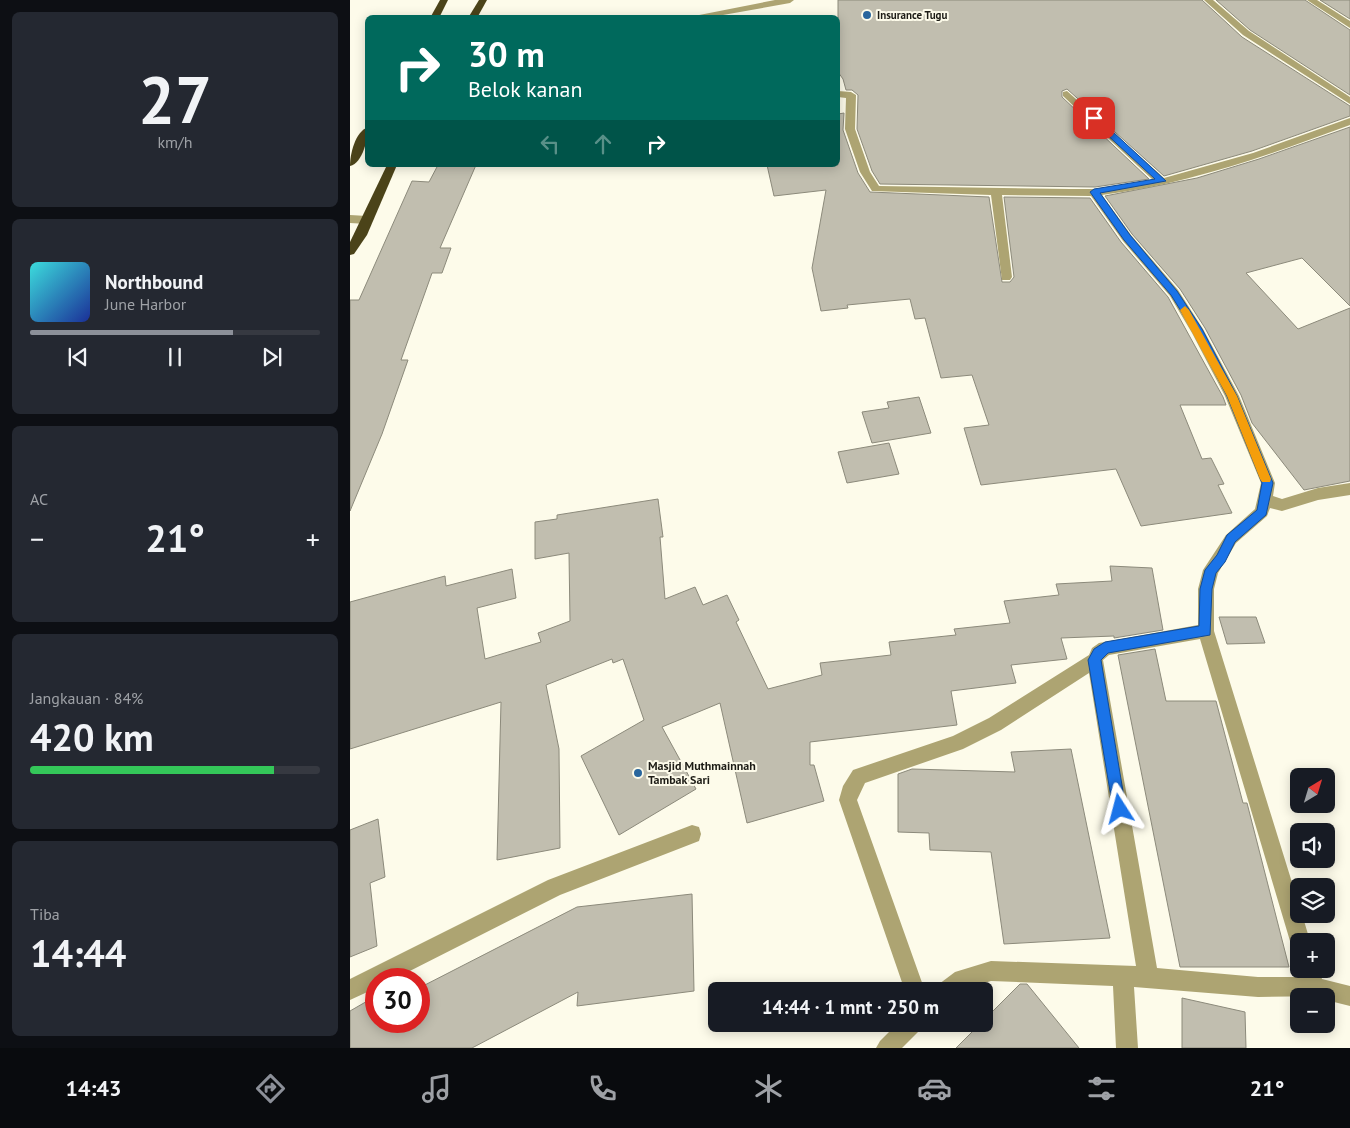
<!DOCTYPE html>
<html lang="id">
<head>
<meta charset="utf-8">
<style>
	:root { --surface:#171b24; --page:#242831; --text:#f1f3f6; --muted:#9ea1a6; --line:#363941; --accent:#8c9099 }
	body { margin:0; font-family:"PT Sans",sans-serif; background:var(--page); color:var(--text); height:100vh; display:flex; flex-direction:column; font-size:19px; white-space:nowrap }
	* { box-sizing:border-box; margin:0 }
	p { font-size:16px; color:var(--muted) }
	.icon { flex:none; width:28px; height:28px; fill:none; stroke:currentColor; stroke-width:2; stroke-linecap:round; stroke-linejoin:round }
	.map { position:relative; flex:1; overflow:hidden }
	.details { display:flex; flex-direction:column; gap:12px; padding:12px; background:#0d0f14; width:350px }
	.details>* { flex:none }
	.banner { position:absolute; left:15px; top:15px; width:475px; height:152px; border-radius:8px; box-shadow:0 2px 12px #0003; background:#00695c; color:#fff; overflow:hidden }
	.needle { width:32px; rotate:38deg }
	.tools { position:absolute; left:940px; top:768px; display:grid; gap:10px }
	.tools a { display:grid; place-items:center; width:45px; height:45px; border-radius:8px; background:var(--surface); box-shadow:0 2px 12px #0003; font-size:25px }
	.speed { position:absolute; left:15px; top:968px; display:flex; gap:10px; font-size:25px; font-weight:700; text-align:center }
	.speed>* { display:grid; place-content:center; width:65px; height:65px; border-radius:50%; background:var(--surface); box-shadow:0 2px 12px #0003; line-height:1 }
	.speed .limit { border:8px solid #d22; background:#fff; color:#111 }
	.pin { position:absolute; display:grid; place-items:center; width:42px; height:42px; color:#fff; margin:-21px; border-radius:10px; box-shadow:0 2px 8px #0006 }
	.me { position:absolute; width:55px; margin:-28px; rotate:351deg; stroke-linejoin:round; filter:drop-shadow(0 0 4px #0008) }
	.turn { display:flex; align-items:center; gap:18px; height:105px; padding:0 20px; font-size:22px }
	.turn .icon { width:65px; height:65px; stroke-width:2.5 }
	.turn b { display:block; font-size:35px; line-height:42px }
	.lanes { display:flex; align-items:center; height:48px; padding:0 20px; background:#0003; justify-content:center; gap:25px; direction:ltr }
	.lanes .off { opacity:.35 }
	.big { font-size:38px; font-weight:800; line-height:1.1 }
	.details .card { flex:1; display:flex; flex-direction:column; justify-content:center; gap:8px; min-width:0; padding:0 18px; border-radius:8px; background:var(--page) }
	.details .dial { align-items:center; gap:0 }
	.dial b { font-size:65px; line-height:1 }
	.song { display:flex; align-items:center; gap:15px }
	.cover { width:60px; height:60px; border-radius:8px; background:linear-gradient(135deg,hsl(180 70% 55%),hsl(230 70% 35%)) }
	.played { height:5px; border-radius:2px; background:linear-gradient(90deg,var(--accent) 70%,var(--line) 70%) }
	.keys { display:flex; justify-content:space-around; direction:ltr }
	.heat { display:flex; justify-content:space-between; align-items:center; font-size:28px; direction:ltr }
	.charge { height:8px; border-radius:4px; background:linear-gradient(90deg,#34c759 84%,var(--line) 0) }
	.trip { position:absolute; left:358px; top:982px; width:285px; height:50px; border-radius:8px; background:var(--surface); box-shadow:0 2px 12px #0003; font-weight:800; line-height:50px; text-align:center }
	.dock { display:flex; height:80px; justify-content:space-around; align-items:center; background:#090b0e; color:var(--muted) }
	.dock .icon { width:35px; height:35px }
	.dock .active { color:var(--accent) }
	.dock b { font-size:22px; color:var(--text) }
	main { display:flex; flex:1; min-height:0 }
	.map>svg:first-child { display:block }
	.building { fill:#c1beaf; stroke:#8c8a7b }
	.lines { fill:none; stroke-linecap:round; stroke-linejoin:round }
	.lane { fill:#ada472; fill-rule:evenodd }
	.street { fill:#ada472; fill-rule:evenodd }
	.highway { fill:#4b4319; fill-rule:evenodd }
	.route { fill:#1a73e8; stroke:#114b97 }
	.slow { fill:#f59e0b }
	.poi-dot { fill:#29669d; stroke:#fdfbea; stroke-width:2 }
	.labels { text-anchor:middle; stroke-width:4; stroke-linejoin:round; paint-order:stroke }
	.far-poi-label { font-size:11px; font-weight:bold; fill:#1c1b15; stroke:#fdfbea; text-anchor:start }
	.poi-label { font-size:12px; font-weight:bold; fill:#1c1b15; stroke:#fdfbea; text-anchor:start }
</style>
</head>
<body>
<main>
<section class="details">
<div class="card dial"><b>27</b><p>km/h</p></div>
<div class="card">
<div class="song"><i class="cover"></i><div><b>Northbound</b><p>June Harbor</p></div></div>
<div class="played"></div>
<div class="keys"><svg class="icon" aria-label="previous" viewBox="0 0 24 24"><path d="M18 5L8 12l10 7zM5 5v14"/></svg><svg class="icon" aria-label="pause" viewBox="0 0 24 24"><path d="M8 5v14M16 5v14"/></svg><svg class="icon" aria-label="next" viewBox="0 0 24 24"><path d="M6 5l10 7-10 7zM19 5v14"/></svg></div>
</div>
<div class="card"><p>AC</p>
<div class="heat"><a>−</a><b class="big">21°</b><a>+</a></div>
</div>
<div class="card"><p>Jangkauan · 84%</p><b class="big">420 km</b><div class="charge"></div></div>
<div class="card"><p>Tiba</p><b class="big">14:44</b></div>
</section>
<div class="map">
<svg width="1000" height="1048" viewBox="0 0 1000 1048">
	<rect width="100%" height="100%" fill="#fdfbea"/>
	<g class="building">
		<path d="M 488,0 L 852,0 L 892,37 L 1000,106 L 1000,116 L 902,151 L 814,176 L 717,89 L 712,91 L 712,97 L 799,179 L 745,187 L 530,184 L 522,171 L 507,129 L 508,95 L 502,90 L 496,90 L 493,79 L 488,72 Z"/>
		<path d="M 866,0 L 955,0 L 1000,30 L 1000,95 L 900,30 Z"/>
		<path d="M 970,0 L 1000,0 L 1000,19 Z"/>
		<path d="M 494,113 L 493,130 L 508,173 L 520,192 L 639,197 L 652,282 L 660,282 L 664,277 L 654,197 L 740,198 L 771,242 L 818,297 L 873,397 L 876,405 L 830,405 L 852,459 L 861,458 L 874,484 L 868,485 L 882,513 L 791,526 L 766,469 L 631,485 L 614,428 L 639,425 L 622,375 L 591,378 L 575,318 L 565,319 L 560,299 L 497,305 L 498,308 L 471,311 L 462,268 L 476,190 L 424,196 L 417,165 L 488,165 L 488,114 Z"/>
		<path d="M 1000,127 L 1000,306 L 952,258 L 896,273 L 948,329 L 1000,308 L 1000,481 L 954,490 L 902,423 L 891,395 L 855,328 L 830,289 L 782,234 L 755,196 L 847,178 L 909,159 Z"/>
		<path d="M 88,165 L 126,165 L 90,248 L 101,248 L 92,273 L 82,273 L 51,360 L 58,360 L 32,434 L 0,511 L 0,300 L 9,300 L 62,181 L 79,182 Z"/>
		<path d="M 569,397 L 581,433 L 522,443 L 512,412 L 539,408 L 537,402 Z"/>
		<path d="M 539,443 L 549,474 L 497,483 L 488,452 Z"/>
		<path d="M 308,499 L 313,537 L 310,537 L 315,599 L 345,587 L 353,605 L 377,595 L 389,620 L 386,622 L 418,689 L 472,675 L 470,663 L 541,655 L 539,642 L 606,635 L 604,629 L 660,623 L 654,601 L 709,595 L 706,584 L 762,581 L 760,566 L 802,568 L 813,630 L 764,638 L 764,636 L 711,638 L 717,659 L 661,665 L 666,683 L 601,691 L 607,725 L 460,742 L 460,765 L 464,765 L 474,801 L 397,823 L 370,703 L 312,727 L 346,789 L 269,835 L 231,756 L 294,720 L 273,659 L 263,663 L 262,659 L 196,685 L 209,749 L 210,848 L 147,860 L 151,702 L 0,749 L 0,602 L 95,576 L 96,586 L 162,569 L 166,598 L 127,608 L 135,659 L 191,642 L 188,633 L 220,621 L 219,553 L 185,559 L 185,522 L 207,519 L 207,515 Z"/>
		<path d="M 869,617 L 906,617 L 915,643 L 877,644 Z"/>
		<path d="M 805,649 L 816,701 L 866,701 L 893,803 L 897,803 L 939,967 L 830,967 L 768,655 Z"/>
		<path d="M 721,749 L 760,938 L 654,944 L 641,852 L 580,850 L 579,833 L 548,832 L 548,774 L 562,769 L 665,772 L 661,752 Z"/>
		<path d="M 28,819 L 35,877 L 20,883 L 27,946 L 0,957 L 0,830 Z"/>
		<path d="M 342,894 L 344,991 L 227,1006 L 228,992 L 122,1048 L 0,1048 L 0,1011 L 26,996 L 26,1021 L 69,1021 L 69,988 L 227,907 Z"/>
		<path d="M 670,984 L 677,984 L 729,1048 L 606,1048 L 630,1024 L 634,1024 L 634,1020 Z"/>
		<path d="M 832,998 L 895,1012 L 896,1048 L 832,1048 Z"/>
	</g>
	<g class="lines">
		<path class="lane" d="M 425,0 L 444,0 L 440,3 L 356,18 L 334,18 Z"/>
		<g class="street">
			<path d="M 854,0 L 863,0 L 899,31 L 1000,97 L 1000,104 L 893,35 Z"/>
			<path d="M 957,0 L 967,0 L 1000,21 L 1000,28 Z"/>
			<path d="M 488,91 L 501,92 L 506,95 L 505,129 L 520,172 L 529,186 L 720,189 L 745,189 L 803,180 L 713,96 L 713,92 L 717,91 L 814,178 L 903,153 L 1000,118 L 1000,125 C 919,155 838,184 752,195 L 781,235 L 828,290 L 853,329 L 889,396 L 925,483 L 923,496 L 932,499 L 968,488 L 1000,483 L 1000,495 L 968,500 L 932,511 L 920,508 L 917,516 L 886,543 L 868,573 L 864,589 L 864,631 L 949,905 L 949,914 L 952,914 L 960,941 L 949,941 L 949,950 L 943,948 L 940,941 L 850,639 L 759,655 L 753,660 L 807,968 L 908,977 L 951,977 L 949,969 L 969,969 L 972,979 L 1000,986 L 1000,1006 L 976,1000 L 976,996 L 908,997 L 784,987 L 788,1048 L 766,1048 L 763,986 L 641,981 L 617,988 L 612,991 L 586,991 L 589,984 L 605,972 L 641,961 L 786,966 L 739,673 L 651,730 L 613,749 L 515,783 L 507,800 L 575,991 L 555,991 L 489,800 L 493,786 L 503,770 L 603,736 L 639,718 L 739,655 L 742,648 L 749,643 L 848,625 L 848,589 L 853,570 L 876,535 L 905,509 L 911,483 L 875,396 L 842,333 L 820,296 L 773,241 L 741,196 L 652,195 L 662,277 L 660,280 L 652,280 L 641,195 L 522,191 L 510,172 L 495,129 L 496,98 L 488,97 Z"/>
			<path d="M 0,215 L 17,216 L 23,220 L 17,224 L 0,223 Z"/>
			<path d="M 342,825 L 349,827 L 351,834 L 349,841 L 210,895 L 44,979 L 26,979 L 26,988 L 0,1000 L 0,979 L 198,880 Z"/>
			<path d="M 547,1024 L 572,1024 L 569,1031 L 552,1048 L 526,1048 L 530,1041 Z"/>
		</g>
		<g class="highway">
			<path d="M 90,0 L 98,0 L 89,18 L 80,18 Z"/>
			<path d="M 129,0 L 137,0 L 127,18 L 118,18 Z"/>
			<path d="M 18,127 C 18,138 13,163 0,166 C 0,154 5,132 18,127 Z"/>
			<path d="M 37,165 L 47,165 L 17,235 L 4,254 L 0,255 L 0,242 Z"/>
		</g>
	</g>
	<path class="route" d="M 741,117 L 747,117 L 816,181 L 750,193 L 780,235 L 827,291 L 852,329 L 887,396 L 923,483 L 916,515 L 885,542 L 875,562 L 866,573 L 862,589 L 860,635 L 758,653 L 751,660 L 776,809 L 774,814 L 770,816 L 765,814 L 763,809 L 738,660 L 744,649 L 755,642 L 849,626 L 850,589 L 855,570 L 867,555 L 877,535 L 907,510 L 912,483 L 877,396 L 844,332 L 821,295 L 774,240 L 740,192 L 744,189 L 805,179 L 741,120 Z"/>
	<path class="slow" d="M 835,306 L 839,310 L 887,396 L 921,479 L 920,482 L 912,482 L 910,479 L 877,396 L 830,310 Z"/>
	<g class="poi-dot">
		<circle cx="517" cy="15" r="5"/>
		<circle cx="288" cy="773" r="5"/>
	</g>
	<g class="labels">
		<g class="far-poi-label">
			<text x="527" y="19">Insurance Tugu</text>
		</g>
		<g class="poi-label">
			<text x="298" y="770">Masjid Muthmainnah<tspan x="298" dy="14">Tambak Sari</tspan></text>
		</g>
	</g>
</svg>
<div class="tools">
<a><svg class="needle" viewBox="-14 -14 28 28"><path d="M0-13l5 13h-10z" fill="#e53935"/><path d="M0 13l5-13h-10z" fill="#9ea1a6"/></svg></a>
<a><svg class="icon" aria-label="sound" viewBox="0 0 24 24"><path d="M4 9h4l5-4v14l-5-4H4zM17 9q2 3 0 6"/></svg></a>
<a><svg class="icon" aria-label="layers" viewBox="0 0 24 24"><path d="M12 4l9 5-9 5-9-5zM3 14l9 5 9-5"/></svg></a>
<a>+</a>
<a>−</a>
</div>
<div class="speed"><div class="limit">30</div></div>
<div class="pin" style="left:744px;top:118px;background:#d93025"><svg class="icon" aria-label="arrive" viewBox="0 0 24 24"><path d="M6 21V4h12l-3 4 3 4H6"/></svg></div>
<svg class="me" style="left:770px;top:809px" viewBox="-20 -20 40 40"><path d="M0-17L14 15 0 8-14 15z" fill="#1a73e8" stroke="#fff" stroke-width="4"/></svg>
<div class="trip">14:44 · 1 mnt · 250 m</div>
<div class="banner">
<div class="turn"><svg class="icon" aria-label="right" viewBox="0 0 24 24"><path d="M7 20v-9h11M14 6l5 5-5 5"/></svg><div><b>30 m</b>Belok kanan</div></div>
<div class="lanes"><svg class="icon off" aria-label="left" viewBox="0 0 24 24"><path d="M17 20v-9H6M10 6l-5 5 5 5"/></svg><svg class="icon off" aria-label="ahead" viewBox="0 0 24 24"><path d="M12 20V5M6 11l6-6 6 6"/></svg><svg class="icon" aria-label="right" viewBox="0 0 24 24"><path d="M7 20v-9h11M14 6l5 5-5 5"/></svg></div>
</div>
</div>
</main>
<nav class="dock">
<b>14:43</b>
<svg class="icon active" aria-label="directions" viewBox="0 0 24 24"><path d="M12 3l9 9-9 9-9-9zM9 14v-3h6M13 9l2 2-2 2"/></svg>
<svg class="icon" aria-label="music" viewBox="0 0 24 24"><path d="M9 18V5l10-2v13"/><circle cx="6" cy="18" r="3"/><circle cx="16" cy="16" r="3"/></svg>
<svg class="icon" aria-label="phone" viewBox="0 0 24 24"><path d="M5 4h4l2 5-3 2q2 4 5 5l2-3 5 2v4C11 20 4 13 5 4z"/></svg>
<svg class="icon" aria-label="climate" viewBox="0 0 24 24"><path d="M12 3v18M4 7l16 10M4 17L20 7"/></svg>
<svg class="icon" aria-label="car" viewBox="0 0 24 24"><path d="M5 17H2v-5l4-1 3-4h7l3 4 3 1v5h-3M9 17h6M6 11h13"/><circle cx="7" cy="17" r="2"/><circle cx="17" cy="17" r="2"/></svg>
<svg class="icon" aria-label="filters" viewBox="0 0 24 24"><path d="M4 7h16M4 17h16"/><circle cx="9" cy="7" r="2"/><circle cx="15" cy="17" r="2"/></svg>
<b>21°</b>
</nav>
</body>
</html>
